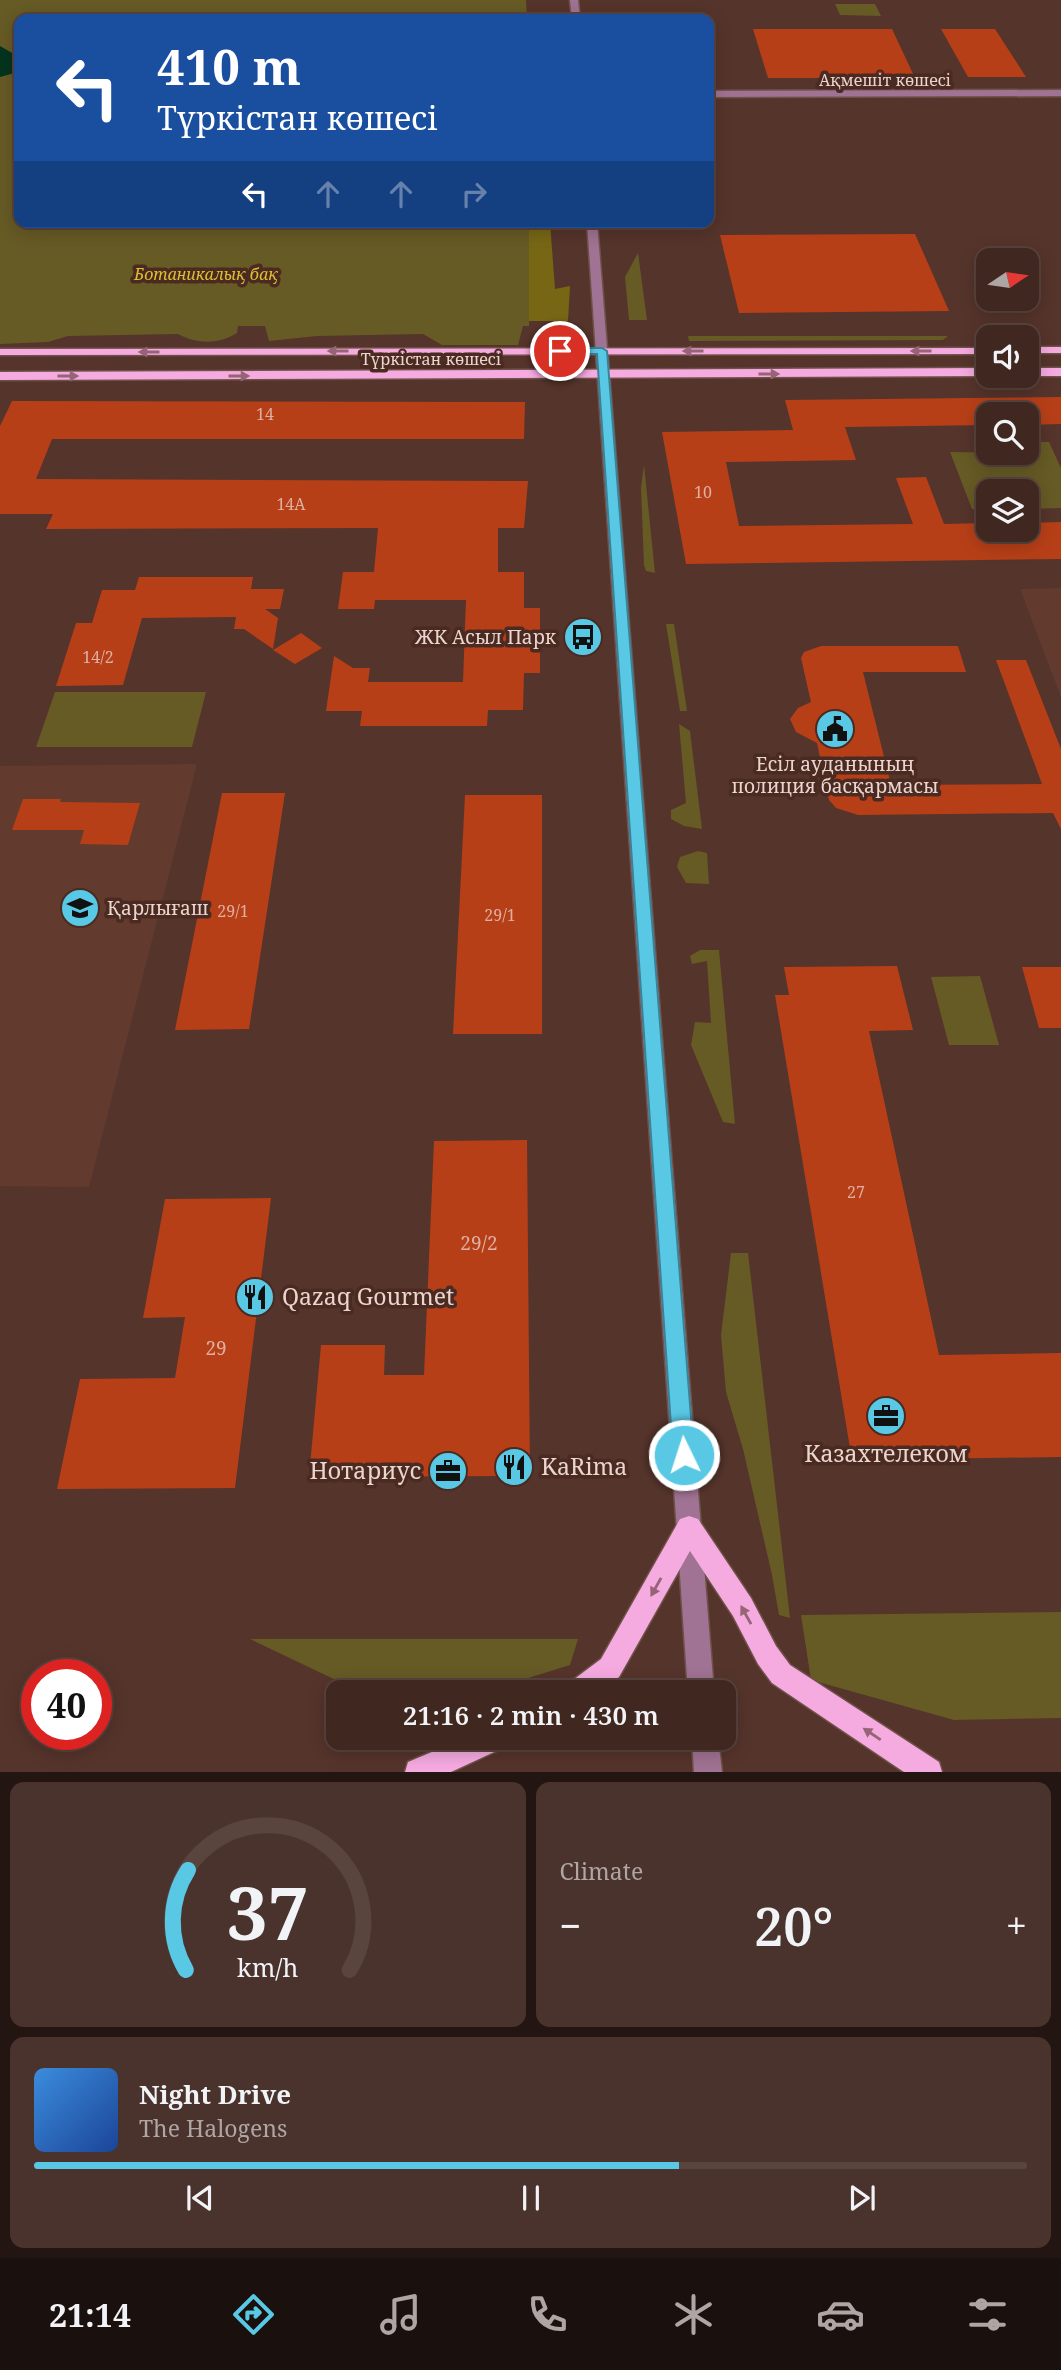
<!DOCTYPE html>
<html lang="en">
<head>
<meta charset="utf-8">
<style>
	:root { --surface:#402720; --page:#4b332d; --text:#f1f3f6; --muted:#aea5a5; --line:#59443e; --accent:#59c8e5 }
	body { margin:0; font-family:"Noto Serif",serif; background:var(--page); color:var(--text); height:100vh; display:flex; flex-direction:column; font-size:26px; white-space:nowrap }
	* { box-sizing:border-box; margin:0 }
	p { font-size:23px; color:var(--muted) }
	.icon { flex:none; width:38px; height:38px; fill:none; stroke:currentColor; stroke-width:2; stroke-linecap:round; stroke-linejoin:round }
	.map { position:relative; height:1772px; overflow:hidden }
	.side { display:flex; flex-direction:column; gap:10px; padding:10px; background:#231512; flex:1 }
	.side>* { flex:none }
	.guide { position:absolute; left:14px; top:14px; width:700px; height:214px; border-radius:14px; box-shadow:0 4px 18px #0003,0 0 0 2px var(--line); background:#1a4fa0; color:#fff; overflow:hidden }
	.needle { width:46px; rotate:77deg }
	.buttons { position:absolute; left:976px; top:248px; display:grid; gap:14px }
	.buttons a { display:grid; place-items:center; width:63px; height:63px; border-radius:14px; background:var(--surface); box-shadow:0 4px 18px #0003,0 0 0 2px var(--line); font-size:35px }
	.speed { position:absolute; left:21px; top:1659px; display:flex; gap:14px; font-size:35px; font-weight:700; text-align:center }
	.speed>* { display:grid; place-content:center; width:91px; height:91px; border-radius:50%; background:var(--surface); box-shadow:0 4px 18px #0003,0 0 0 2px var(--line); line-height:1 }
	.speed .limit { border:10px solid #d22; background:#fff; color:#111 }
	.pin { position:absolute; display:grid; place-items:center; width:60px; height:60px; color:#fff; margin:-30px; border:4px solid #fff; border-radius:50%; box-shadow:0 2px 7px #0007 }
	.me { position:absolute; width:77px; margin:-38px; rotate:356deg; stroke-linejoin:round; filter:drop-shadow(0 0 5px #0008) }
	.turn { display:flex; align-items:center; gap:24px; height:147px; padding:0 28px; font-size:32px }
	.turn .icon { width:91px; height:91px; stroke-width:2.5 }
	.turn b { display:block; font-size:49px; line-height:60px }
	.lanes { display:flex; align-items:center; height:66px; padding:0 28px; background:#0003; justify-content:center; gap:35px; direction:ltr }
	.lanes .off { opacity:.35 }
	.big { font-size:52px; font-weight:600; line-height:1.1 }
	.side .card { flex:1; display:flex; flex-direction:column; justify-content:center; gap:10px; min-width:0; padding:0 24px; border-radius:14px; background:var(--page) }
	.side .dial { align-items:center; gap:0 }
	.dial svg { height:182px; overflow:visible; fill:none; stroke:var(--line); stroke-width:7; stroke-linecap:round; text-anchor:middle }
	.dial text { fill:var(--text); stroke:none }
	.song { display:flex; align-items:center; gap:21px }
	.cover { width:84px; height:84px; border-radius:10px; background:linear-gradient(135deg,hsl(210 70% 55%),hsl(220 70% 35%)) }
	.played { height:7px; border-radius:4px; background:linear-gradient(90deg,var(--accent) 65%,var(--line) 65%) }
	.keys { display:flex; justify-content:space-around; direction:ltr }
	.heat { display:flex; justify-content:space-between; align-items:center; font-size:38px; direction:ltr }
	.side .tiles { flex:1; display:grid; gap:10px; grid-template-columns:1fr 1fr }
	.card:last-child { grid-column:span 2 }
	.trip { position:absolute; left:326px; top:1680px; width:410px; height:70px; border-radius:14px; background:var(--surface); box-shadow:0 4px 18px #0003,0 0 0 2px var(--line); font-weight:600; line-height:70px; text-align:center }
	.tab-bar { display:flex; height:112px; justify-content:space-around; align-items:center; background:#1a100d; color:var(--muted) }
	.tab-bar .icon { width:49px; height:49px }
	.tab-bar .on { color:var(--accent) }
	.tab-bar b { font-size:32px; color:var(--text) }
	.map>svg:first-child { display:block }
	.built { fill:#633a2e }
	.green { fill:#665a25 }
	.forest { fill:#776715 }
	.water { fill:#04341e }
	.building { fill:#b73f17 }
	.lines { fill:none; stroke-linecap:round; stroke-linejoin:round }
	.minor-casing { stroke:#705149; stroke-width:3 }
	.major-casing { stroke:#705149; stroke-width:3 }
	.minor { fill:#a07293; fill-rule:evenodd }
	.major { fill:#f5aae0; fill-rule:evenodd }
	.oneway { fill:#976477 }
	.route { fill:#59c8e5; stroke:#3a8295; stroke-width:2 }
	.labels { text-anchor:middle; stroke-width:7; stroke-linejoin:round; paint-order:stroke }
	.far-street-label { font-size:16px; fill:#ead5cf; stroke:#4a2a21 }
	.far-park-label { font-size:16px; font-style:italic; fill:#ddc030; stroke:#4a2a21 }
	.number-label { font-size:16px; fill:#ddb0a1 }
	.poi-label { font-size:19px; fill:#ead5cf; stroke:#4a2a21; text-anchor:end }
	.near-number-label { font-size:19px; fill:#ddb0a1 }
	.near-poi-label { font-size:23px; fill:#ead5cf; stroke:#4a2a21; text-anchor:start }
</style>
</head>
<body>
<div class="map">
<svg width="1061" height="1772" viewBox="0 0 1061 1772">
	<rect width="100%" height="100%" fill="#55342b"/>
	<g class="built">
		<path d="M 1061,588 L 1061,697 L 1020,589 Z"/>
		<path d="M 197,764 L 89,1187 L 0,1186 L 0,766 Z"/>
	</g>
	<g class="green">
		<path d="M 0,0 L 526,0 L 527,19 L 19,19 L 19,222 L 529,222 L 529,326 L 523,326 L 518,345 L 442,345 L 423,334 L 317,336 L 269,341 L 265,326 L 238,326 L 237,333 C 217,345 197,344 178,334 L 68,336 L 48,342 L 0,344 Z"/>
		<path d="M 835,4 L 875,4 L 881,16 L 840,15 Z"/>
		<path d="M 638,253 L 647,320 L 629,320 L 625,277 Z"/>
		<path d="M 688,336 L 948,336 L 943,340 L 689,341 Z"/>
		<path d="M 1027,442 L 1049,442 L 1061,468 L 1061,508 L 1027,509 L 1027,492 L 989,492 L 989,509 L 972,509 L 950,452 L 1027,453 Z"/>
		<path d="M 644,465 L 655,573 L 646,571 L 644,565 L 641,488 Z"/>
		<path d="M 666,624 L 674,624 L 687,711 L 680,711 Z"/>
		<path d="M 55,692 L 206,692 L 192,747 L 36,747 Z"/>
		<path d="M 679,724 L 690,731 L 702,829 L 684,826 L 671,819 L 671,810 L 686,803 Z"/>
		<path d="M 698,851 L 707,853 L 709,884 L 686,883 L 677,867 L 680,857 Z"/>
		<path d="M 700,950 L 719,950 L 735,1124 L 723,1122 L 691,1045 L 695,1022 L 711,1023 L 707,961 L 692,964 L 690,956 Z"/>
		<path d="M 980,976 L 999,1045 L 949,1045 L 931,977 Z"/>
		<path d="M 731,1253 L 748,1253 L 790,1618 L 779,1615 L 772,1575 L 743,1449 L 726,1392 L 721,1335 Z"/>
		<path d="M 1061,1612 L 1061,1718 L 954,1720 L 811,1680 L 801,1615 Z"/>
		<path d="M 250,1639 L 578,1639 L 570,1665 L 483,1692 L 361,1692 Z"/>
	</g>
	<path class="forest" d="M 529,222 L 550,222 L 555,289 L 570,286 L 568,321 L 529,321 Z"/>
	<path class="water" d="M 0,46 L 19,57 L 18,72 L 0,77 Z"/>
	<g class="building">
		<path d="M 753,29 L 892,29 L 915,78 L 768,78 Z"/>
		<path d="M 941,29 L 995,29 L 1026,77 L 968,77 Z"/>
		<path d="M 915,234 L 949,311 L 739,313 L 720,235 Z"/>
		<path d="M 1061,397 L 1061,424 L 1027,425 L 1027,415 L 989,415 L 989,425 L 845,427 L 856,460 L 726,462 L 739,526 L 913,524 L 896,478 L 926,477 L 944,524 L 989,523 L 989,530 L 1027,530 L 1027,523 L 1061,522 L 1061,559 L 686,564 L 662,432 L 793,430 L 785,400 Z"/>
		<path d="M 12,401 L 525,402 L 524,439 L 52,439 L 36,479 L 528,481 L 524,528 L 498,528 L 498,572 L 524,572 L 524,608 L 540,608 L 540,673 L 524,673 L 523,710 L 488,710 L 487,726 L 360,726 L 362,711 L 326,711 L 334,656 L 353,668 L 370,668 L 368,682 L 463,682 L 466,600 L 375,600 L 374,609 L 338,609 L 343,572 L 374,572 L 378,528 L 46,529 L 53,514 L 0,514 L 0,426 Z"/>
		<path d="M 139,577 L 253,577 L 251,589 L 284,589 L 280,609 L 265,609 L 278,618 L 273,649 L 244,629 L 234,629 L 236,617 L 142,618 L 123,685 L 56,686 L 76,623 L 92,623 L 102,590 L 135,590 Z"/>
		<path d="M 301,633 L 322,648 L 295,664 L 273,650 Z"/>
		<path d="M 821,646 L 958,646 L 966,672 L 863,672 L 891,785 L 1042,784 L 996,660 L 1026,660 L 1061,749 L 1061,829 L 1053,813 L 858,815 L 836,808 L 829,800 L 817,743 L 796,732 L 790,719 L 798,708 L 811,702 L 801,658 L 804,652 Z"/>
		<path d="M 222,793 L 285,793 L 249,1029 L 175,1030 Z"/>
		<path d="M 465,795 L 542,795 L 542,1034 L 453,1034 Z"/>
		<path d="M 23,799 L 61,799 L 60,802 L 140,803 L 128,845 L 80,844 L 84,830 L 12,830 Z"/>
		<path d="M 897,966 L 913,1030 L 869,1031 L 939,1355 L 1061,1353 L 1061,1457 L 852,1460 L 775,995 L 789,995 L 784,967 Z"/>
		<path d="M 1022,967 L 1061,967 L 1061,1028 L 1039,1028 Z"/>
		<path d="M 527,1140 L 530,1476 L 309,1477 L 321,1345 L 385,1345 L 384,1375 L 424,1375 L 434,1141 Z"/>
		<path d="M 271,1198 L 235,1488 L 57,1489 L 80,1379 L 175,1378 L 185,1317 L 143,1318 L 165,1199 Z"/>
	</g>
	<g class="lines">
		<defs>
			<g id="minor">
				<path d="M 570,0 L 578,0 L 580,19 L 572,19 Z"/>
				<path d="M 1061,90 L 1061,96 L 709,97 L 709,91 Z"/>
				<path d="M 587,222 L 597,222 L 714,1692 L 688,1692 Z"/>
				<path d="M 692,1738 L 718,1738 L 722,1772 L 694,1772 Z"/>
			</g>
			<g id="major">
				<rect x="1027" y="347" width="34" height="6"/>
				<path d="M 989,348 L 989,354 L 0,355 L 0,349 Z"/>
				<path d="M 989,368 L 989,376 L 0,380 L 0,372 Z"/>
				<rect x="1027" y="368" width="34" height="8"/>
				<path d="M 689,1516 L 698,1519 L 751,1598 L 776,1646 L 790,1665 L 939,1762 L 942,1772 L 904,1772 L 772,1683 L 758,1664 L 733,1616 L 690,1551 L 619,1677 L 599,1692 L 565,1692 L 569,1683 L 601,1659 L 680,1519 Z"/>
				<path d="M 465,1738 L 509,1738 L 505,1747 L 451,1772 L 405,1772 L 408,1762 Z"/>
			</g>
		</defs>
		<use href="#minor" class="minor-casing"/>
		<use href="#major" class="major-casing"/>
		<use href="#minor" class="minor"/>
		<use href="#major" class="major"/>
	</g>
	<defs><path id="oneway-solid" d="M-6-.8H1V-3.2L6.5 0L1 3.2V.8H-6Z" transform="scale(1.75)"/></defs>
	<g class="oneway">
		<use href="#oneway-solid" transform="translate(338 351) rotate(180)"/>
		<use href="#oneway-solid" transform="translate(693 351) rotate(180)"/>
		<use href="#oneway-solid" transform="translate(921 351) rotate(180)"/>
		<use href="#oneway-solid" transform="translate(149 352) rotate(180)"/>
		<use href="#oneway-solid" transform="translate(769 374)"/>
		<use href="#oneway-solid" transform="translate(68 376)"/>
		<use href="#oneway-solid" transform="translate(239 376)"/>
		<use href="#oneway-solid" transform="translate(656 1587) rotate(119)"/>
		<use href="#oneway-solid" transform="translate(746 1615) rotate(-119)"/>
		<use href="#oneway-solid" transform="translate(872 1734) rotate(-146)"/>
	</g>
	<path class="route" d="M 602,348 L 607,351 L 694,1455 L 691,1463 L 684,1466 L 676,1463 L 673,1455 L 597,354 L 560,354 L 555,351 L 560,348 Z"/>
	<defs>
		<symbol id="bus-disc" viewBox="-11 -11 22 22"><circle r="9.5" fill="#59c8e5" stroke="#4a2a21"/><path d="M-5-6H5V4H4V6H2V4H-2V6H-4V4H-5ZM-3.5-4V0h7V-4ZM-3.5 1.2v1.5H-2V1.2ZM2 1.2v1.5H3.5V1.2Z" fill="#111"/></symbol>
		<symbol id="civic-disc" viewBox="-11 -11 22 22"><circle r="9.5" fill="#59c8e5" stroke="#4a2a21"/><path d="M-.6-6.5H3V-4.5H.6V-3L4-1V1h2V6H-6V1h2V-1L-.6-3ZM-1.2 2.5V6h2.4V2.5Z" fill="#111"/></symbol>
		<symbol id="school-disc" viewBox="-11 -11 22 22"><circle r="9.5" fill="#59c8e5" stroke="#4a2a21"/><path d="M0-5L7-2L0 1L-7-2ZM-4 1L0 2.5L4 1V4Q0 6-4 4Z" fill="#111"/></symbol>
		<symbol id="restaurant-disc" viewBox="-11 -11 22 22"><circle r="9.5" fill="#59c8e5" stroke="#4a2a21"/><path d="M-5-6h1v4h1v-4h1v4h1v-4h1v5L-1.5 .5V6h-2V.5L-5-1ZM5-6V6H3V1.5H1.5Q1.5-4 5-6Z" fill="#111"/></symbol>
		<symbol id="office-disc" viewBox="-11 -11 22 22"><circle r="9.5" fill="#59c8e5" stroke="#4a2a21"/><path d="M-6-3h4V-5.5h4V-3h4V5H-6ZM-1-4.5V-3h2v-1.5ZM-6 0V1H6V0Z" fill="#111"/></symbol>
	</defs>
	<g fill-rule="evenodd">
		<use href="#bus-disc" x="561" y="615" width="44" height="44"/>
		<use href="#civic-disc" x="813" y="707" width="44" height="44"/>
		<use href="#school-disc" x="58" y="886" width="44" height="44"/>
		<use href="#restaurant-disc" x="233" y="1275" width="44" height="44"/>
		<use href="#office-disc" x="864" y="1394" width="44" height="44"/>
		<use href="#restaurant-disc" x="492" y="1445" width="44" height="44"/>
		<use href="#office-disc" x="426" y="1449" width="44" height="44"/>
	</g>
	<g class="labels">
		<g class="far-street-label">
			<text x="885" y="86">Ақмешіт көшесі</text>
			<text x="431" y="365">Түркістан көшесі</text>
		</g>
		<g class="far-park-label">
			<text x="206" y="280">Ботаникалық бақ</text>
		</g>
		<g class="number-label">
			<text x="265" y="420">14</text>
			<text x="703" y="498">10</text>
			<text x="291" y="510">14А</text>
			<text x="98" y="663">14/2</text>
			<text x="233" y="917">29/1</text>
			<text x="500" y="921">29/1</text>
			<text x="856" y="1198">27</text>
		</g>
		<g class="poi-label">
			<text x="556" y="644">ЖК Асыл Парк</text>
			<text x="835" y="771" text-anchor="middle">Есіл ауданының<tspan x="835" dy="22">полиция басқармасы</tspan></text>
			<text x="107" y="915" text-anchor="start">Қарлығаш</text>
		</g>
		<g class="near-number-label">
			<text x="479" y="1250">29/2</text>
			<text x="216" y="1355">29</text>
		</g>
		<g class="near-poi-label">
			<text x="282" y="1305">Qazaq Gourmet</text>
			<text x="886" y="1462" text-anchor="middle">Казахтелеком</text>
			<text x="541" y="1475">KaRima</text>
			<text x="421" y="1479" text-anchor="end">Нотариус</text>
		</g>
	</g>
</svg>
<div class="buttons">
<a><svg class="needle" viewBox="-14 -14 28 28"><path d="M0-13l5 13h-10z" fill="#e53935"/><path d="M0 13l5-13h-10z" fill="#aea5a5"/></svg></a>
<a><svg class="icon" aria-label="sound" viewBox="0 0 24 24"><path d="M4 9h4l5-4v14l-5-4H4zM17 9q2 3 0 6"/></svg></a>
<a><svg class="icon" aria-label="search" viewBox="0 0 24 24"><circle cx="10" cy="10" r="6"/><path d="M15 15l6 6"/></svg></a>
<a><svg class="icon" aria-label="layers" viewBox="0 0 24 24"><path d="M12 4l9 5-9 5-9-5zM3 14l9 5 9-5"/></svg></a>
</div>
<div class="speed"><div class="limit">40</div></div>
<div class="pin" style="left:560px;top:351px;background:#d93025"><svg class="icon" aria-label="arrive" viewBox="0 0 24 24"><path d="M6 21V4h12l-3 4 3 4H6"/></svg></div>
<svg class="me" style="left:684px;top:1455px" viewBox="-20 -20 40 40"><circle r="17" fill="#59c8e5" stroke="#fff" stroke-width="3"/><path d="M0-11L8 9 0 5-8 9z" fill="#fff"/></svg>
<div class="trip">21:16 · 2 min · 430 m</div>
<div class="guide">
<div class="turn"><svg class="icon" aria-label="left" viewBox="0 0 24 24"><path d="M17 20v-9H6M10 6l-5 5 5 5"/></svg><div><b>410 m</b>Түркістан көшесі</div></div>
<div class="lanes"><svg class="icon" aria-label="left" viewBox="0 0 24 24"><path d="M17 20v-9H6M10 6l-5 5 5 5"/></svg><svg class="icon off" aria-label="ahead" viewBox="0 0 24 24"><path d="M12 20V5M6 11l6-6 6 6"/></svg><svg class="icon off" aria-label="ahead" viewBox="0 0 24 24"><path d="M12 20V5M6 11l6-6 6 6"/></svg><svg class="icon off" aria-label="right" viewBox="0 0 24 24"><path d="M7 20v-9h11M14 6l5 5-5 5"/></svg></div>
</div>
</div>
<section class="side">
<div class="tiles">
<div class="card dial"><svg viewBox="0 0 100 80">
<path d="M14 69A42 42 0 1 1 86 69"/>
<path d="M14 69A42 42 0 0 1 15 25" stroke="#59c8e5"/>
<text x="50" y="56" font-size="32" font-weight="700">37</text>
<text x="50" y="72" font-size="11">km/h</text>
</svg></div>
<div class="card"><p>Climate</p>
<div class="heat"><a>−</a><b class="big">20°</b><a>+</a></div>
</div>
<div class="card">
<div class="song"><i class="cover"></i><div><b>Night Drive</b><p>The Halogens</p></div></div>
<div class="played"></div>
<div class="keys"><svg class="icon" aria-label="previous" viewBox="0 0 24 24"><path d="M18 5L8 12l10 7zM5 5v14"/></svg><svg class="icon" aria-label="pause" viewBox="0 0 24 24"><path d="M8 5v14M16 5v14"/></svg><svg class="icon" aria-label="next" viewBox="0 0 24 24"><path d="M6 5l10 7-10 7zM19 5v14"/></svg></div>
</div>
</div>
</section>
<nav class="tab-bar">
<b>21:14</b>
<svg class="icon on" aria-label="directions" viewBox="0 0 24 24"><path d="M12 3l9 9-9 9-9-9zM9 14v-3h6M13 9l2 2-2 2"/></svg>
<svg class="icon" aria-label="music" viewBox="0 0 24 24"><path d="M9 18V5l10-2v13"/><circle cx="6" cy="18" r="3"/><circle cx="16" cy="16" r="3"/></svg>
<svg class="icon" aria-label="phone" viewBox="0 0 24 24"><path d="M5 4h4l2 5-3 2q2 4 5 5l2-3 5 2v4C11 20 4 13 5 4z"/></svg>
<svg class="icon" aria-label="climate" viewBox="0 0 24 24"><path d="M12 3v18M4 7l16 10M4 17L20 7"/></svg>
<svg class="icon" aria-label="car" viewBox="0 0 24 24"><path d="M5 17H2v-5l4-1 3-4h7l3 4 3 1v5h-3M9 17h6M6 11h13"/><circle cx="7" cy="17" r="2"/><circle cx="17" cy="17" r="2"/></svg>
<svg class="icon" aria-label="filters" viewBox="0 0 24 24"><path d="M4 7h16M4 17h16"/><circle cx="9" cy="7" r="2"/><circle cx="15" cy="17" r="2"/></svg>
</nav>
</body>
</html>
